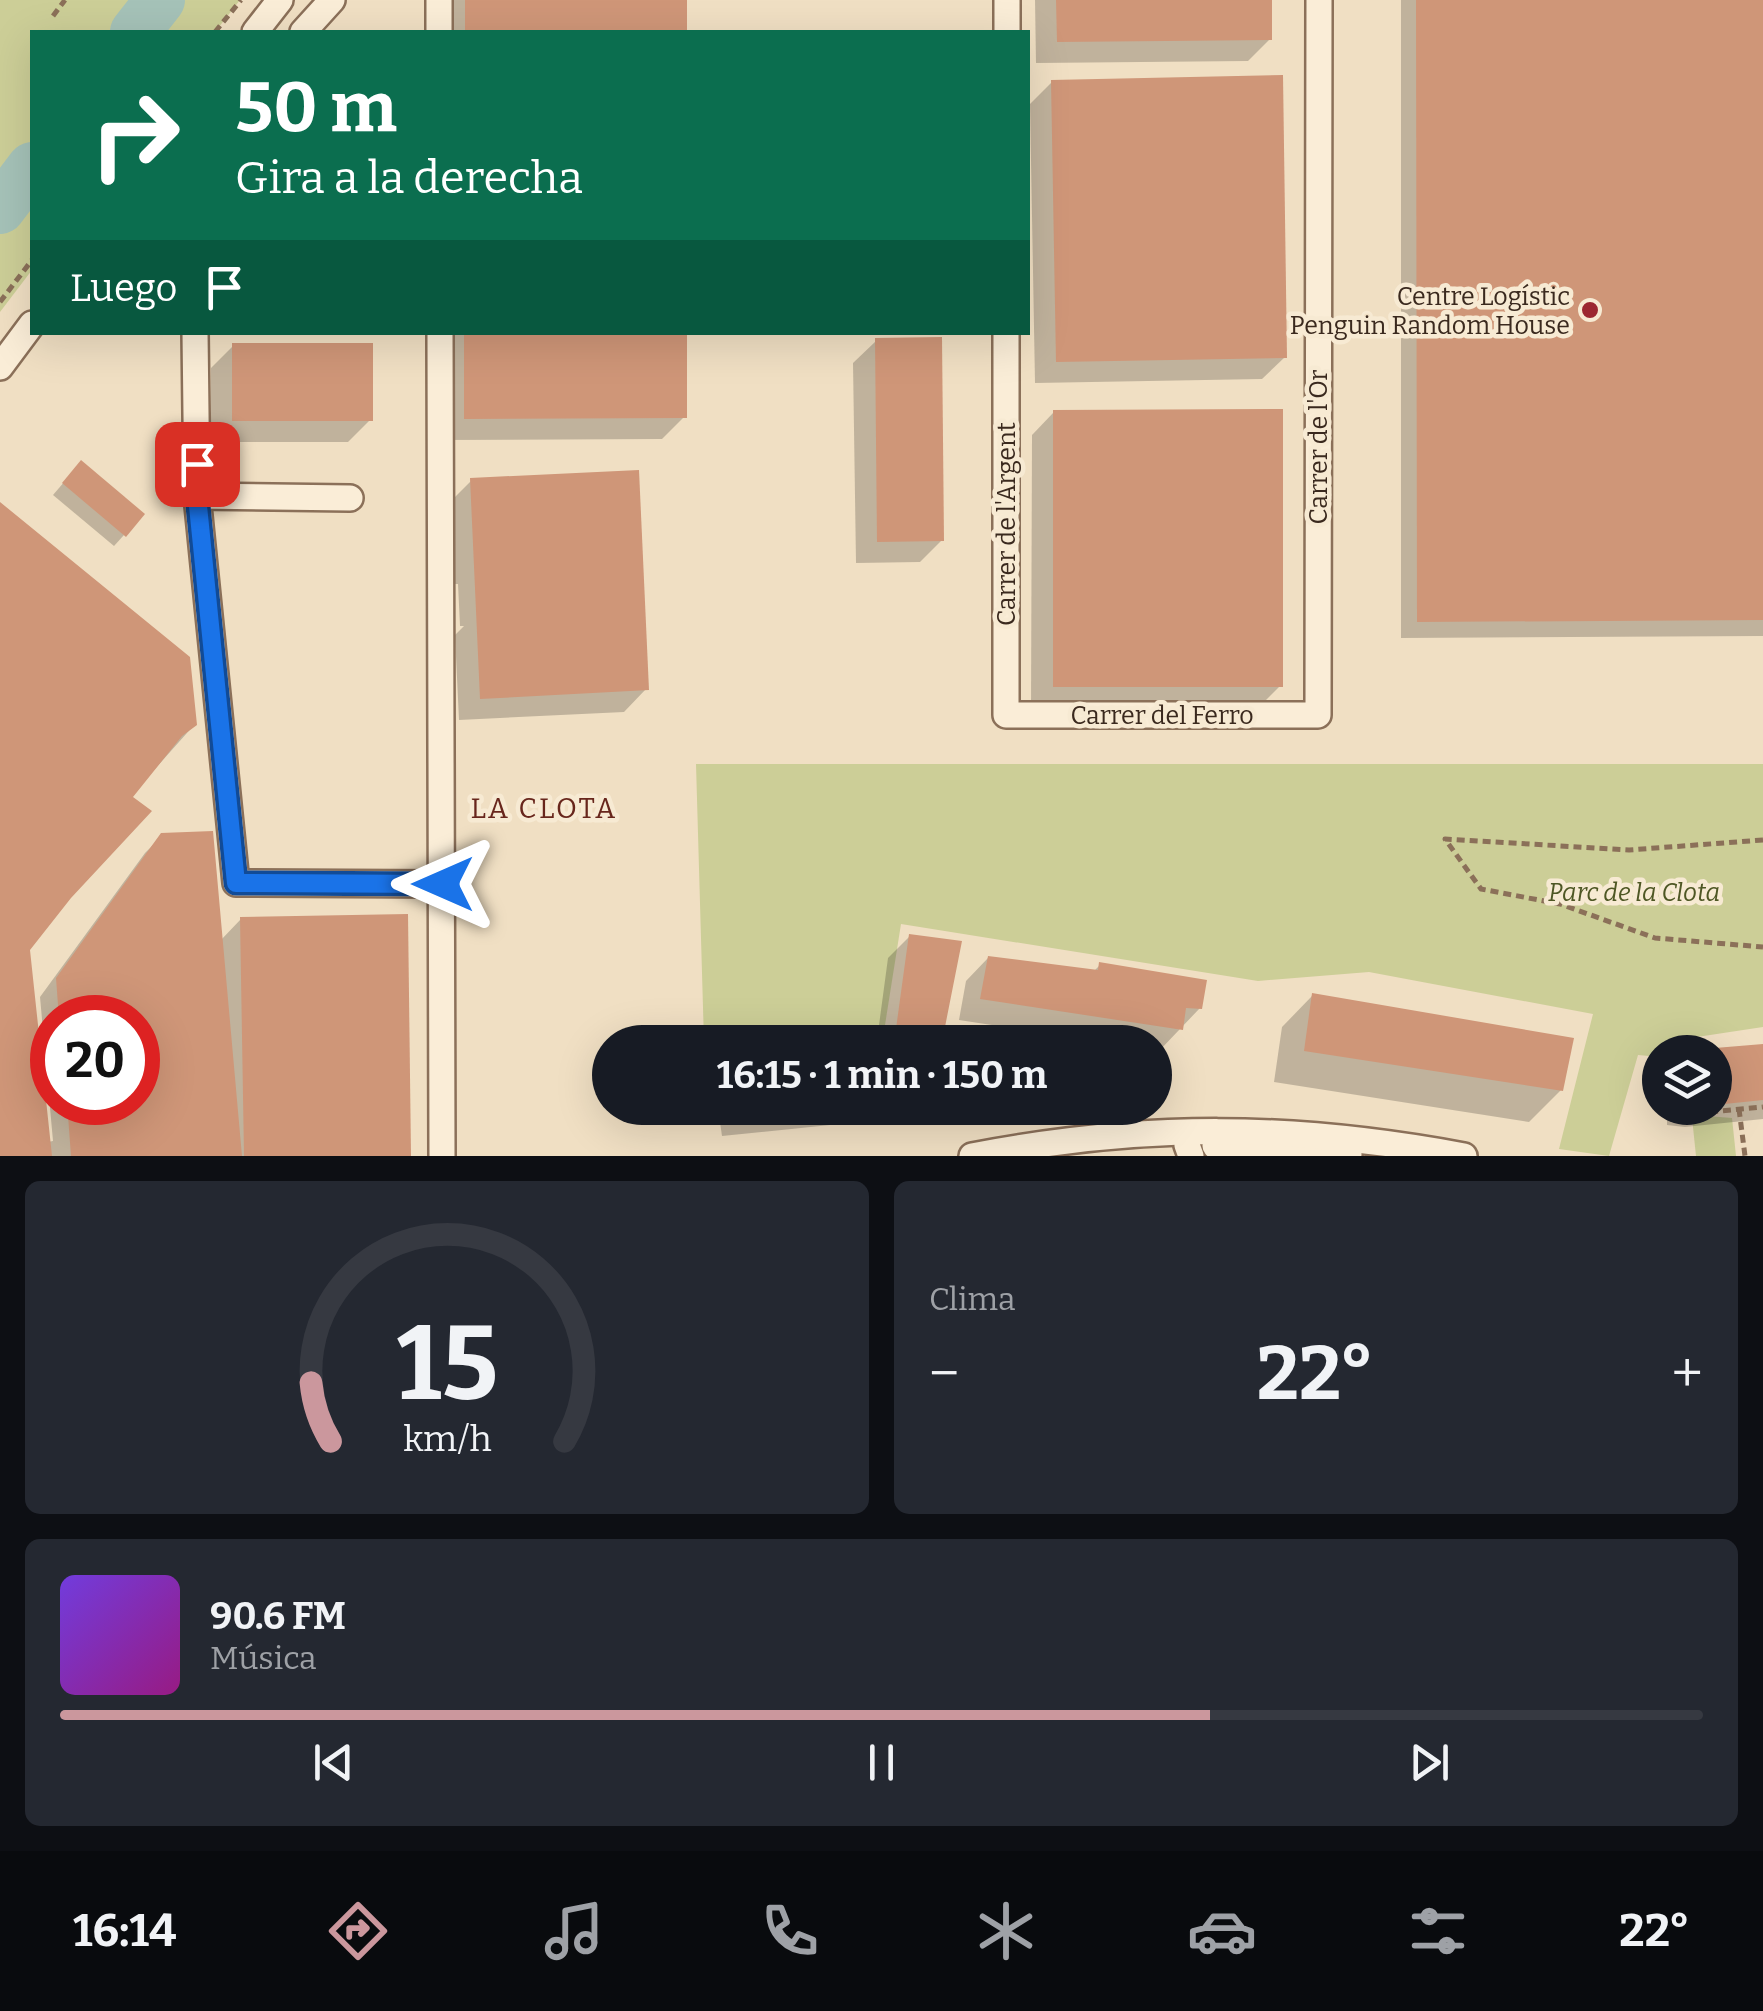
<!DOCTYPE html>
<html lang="es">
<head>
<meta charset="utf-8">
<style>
	:root { --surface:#171b24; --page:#242831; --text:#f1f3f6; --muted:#9ea1a6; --line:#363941; --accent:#cb979d }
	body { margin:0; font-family:Bitter,serif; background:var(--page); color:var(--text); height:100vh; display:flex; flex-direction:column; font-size:38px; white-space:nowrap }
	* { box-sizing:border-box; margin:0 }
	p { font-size:32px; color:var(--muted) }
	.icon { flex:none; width:55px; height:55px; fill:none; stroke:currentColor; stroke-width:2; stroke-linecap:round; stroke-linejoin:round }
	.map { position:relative; height:1156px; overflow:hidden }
	.drawer { display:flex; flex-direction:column; gap:25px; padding:25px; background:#0d0f14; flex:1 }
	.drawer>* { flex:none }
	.top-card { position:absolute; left:30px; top:30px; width:1000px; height:305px; border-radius:0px; box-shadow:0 10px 40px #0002; background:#0b6e4f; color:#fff; overflow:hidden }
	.fabs { position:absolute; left:1642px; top:1035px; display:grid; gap:20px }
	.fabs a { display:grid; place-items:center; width:90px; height:90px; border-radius:50%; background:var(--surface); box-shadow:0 10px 40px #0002; font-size:50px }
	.speed { position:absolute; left:30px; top:995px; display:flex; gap:20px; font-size:50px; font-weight:700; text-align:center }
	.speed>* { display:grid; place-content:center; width:130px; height:130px; border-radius:50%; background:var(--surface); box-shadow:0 10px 40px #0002; line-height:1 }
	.speed .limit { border:15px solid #d22; background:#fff; color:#111 }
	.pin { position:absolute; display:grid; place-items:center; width:85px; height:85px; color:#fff; margin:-42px; border-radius:20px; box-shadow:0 5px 15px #0006 }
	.me { position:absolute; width:110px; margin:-55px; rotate:270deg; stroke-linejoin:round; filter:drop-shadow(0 0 8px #0008) }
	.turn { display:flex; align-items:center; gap:35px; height:210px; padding:0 40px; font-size:45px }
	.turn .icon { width:130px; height:130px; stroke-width:2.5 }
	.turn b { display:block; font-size:70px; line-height:85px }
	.then { display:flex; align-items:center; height:95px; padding:0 40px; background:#0003; gap:20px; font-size:38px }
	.big { font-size:75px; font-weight:700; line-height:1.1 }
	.drawer .tile { flex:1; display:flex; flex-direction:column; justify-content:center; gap:15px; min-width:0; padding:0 35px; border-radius:15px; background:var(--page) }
	.drawer .dial { align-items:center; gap:0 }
	.dial svg { height:260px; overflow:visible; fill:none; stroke:var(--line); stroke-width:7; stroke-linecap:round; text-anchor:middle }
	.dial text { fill:var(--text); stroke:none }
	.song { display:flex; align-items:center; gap:30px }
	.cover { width:120px; height:120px; border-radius:15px; background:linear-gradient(135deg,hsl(260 70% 55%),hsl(310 70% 35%)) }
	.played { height:10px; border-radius:5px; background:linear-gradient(90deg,var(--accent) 70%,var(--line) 70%) }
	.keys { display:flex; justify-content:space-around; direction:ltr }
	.heat { display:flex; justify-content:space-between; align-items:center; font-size:55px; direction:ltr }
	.drawer .tiles { flex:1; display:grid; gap:25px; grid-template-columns:1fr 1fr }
	.tile:last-child { grid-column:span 2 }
	.trip { position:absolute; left:592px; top:1025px; width:580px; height:100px; border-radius:50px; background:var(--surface); box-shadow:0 10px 40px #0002; font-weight:700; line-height:100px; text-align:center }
	.dock { display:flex; height:160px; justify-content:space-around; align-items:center; background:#090b0e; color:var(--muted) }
	.dock .icon { width:70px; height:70px }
	.dock .current { color:var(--accent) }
	.dock b { font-size:45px; color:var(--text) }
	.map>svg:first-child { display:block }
	.green { fill:#ccce97 }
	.shadow { fill:#0003; fill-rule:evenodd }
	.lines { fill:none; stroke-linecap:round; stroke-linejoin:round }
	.river { stroke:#a5c2b8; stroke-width:50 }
	.building { fill:#cf9678 }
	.minor-casing { stroke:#8b7059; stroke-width:30 }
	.path { stroke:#8b7059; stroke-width:5; stroke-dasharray:8 5; stroke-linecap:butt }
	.minor { stroke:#faedd7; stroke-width:25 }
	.route-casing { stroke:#114b97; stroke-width:25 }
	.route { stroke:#1a73e8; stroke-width:18 }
	.poi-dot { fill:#9c2731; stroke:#f7ead3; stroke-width:4 }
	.labels { text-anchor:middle; stroke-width:9; stroke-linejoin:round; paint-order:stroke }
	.poi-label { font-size:25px; fill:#3a291e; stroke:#f7ead3; text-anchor:end }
	.street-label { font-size:25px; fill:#3a291e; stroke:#f7ead3 }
	.park-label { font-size:25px; font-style:italic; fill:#4e5724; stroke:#f7ead3 }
	.neighbourhood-label { font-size:28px; letter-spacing:2.5px; fill:#68261c; stroke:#f7ead3 }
</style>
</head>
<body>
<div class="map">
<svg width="1763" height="1156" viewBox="0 0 1763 1156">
	<rect width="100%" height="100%" fill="#f0dfc3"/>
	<g class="green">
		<path d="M 0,0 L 240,0 L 215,32 L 32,32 L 32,270 L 0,312 Z"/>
		<path d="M 696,764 L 1763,764 L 1763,1027 L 1677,1040 L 1678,1052 L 1660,1052 L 1660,1057 L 1638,1055 L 1609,1156 L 1559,1149 L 1593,1014 L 1369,972 L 1258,981 L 901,924 L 885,1025 L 733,1042 L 704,1042 Z"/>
		<path d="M 1691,1108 L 1699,1108 L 1707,1116 L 1732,1118 L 1736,1156 L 1696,1156 Z"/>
	</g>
	<g class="shadow">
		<rect x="443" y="0" width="241" height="32"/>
		<path d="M 1035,0 L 1269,0 L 1270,39 L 1248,61 L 1036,63 Z"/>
		<path d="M 1401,0 L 1763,0 L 1763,636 L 1401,638 Z"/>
		<path d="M 1052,82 L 1285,357 L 1262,379 L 1035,383 L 1030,104 Z"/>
		<path d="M 443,332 L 684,332 L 684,417 L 662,439 L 443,440 Z"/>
		<path d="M 876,341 L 942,540 L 920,562 L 856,563 L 853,363 Z"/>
		<path d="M 233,346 L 370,420 L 348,442 L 211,442 L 211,368 Z"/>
		<path d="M 1054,412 L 1280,686 L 1258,708 L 1031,708 L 1032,435 Z"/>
		<path d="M 71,474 L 124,535 L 114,546 L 53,495 Z"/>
		<path d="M 471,481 L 646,689 L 624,712 L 459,720 L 455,635 L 464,626 L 460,626 L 458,584 L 453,584 L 449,503 Z"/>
		<path d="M 0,505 L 195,724 L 129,798 L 69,896 L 27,949 L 48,1142 L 53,1141 L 40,997 L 145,853 L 162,836 L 220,941 L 241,919 L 409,1156 L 0,1156 ZM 52,1018 L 138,1018 L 138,1102 L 52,1102 Z"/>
		<path d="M 910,936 L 959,943 L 940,1042 L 845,1042 L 877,1040 L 888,958 Z"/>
		<path d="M 988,958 L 1093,972 L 1100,965 L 1200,1008 L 1159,1051 L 1155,1050 L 1155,1042 L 1105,1042 L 959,1020 L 966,981 Z"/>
		<path d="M 1313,995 L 1561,1090 L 1529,1122 L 1274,1082 L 1282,1027 Z"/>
		<path d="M 1763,1047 L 1763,1119 L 1685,1127 L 1667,1125 L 1667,1108 L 1715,1108 L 1715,1052 L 1690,1052 Z"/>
		<path d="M 718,1108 L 917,1108 L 908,1117 L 722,1136 Z"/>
	</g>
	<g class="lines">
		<g class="river">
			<path d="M 135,32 L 160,0"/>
			<path d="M 0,209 L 32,167"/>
		</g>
	</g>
	<g class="building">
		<rect x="465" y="0" width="222" height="32"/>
		<path d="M 1056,0 L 1272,0 L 1272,40 L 1057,42 Z"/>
		<path d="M 1416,0 L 1763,0 L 1763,620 L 1417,622 Z"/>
		<path d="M 1283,75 L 1287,358 L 1056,362 L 1051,80 Z"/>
		<path d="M 464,332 L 687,332 L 687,418 L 464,419 Z"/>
		<path d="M 942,337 L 944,541 L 877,542 L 875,338 Z"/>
		<rect x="232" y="343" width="141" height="78"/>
		<path d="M 1283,409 L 1283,687 L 1053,687 L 1053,410 Z"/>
		<path d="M 81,460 L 145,514 L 126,537 L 62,483 Z"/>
		<path d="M 639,470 L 649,690 L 480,699 L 470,478 Z"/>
		<path d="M 0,502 L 190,657 L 197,725 L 182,736 L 133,797 L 152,811 L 71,898 L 30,950 L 52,1156 L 0,1156 Z"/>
		<path d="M 213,831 L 242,1156 L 71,1156 L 67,1102 L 138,1102 L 138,1018 L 59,1018 L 56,978 L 161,833 Z"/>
		<path d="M 408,914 L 411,1156 L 244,1156 L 240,917 Z"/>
		<path d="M 909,934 L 962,941 L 942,1042 L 849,1042 L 849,1040 L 895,1036 Z"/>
		<path d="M 988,956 L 1098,970 L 1099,962 L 1207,980 L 1202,1009 L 1186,1008 L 1183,1030 L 980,999 Z"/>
		<path d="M 1312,993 L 1574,1038 L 1563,1091 L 1304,1051 Z"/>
		<path d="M 1763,1044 L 1763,1100 L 1715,1105 L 1715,1052 L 1691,1052 L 1691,1050 Z"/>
	</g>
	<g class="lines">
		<defs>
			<g id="minor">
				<path d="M 439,0 L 439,32"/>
				<path d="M 255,32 L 280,0"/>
				<path d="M 303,32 L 332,0"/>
				<path d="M 1007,32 L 1007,0"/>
				<path d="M 195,332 L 197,496 L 350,498"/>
				<path d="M 440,332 L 442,1155"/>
				<path d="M 1006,332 L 1006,715 L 1318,715 L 1319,0"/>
				<path d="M 0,367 L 32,324"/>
				<path d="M 197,496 L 236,883 L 443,884"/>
				<path d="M 1187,1145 L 1191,1156"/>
				<path d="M 1215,1146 L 1349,1154"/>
				<path d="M 972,1156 C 1145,1123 1292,1124 1464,1156"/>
			</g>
		</defs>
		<use href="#minor" class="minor-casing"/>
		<g class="path">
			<path d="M 53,16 L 65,0"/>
			<path d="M 215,32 L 241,0"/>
			<path d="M 0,302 L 32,260"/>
			<path d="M 1763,840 L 1629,850 L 1445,839 L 1481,889 L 1560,904 L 1655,938 L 1763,947"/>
			<path d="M 1739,1109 L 1745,1156"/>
			<path d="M 1710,1112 L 1763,1107"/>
		</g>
		<use href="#minor" class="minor"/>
	</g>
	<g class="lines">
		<defs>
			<path id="route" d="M 197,464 L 197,496 L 236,883 L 443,884"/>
		</defs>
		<use href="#route" class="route-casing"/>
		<use href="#route" class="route"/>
	</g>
	<circle class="poi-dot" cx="1590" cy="310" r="10"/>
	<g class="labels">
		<g class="poi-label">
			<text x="1570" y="305">Centre Logístic<tspan x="1570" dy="29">Penguin Random House</tspan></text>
		</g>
		<g class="street-label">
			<text transform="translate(1318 447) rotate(-90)" y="9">Carrer de l'Or</text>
			<text transform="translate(1006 524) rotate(-90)" y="9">Carrer de l'Argent</text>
			<text x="1162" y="724">Carrer del Ferro</text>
		</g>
		<g class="park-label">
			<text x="1634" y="901">Parc de la Clota</text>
		</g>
		<g class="neighbourhood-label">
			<text x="544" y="818">LA CLOTA</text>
		</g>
	</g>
</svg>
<div class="fabs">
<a><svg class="icon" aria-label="layers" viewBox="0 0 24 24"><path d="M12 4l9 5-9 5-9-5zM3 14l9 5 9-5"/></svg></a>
</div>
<div class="speed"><div class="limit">20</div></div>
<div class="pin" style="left:197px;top:464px;background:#d93025"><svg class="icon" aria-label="arrive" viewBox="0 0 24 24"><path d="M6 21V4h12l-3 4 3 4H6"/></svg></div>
<svg class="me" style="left:443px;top:884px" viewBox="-20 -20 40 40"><path d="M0-17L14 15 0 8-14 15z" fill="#1a73e8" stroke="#fff" stroke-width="4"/></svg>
<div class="trip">16:15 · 1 min · 150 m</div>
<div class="top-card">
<div class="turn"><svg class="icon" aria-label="right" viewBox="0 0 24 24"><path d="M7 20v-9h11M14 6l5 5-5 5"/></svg><div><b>50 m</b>Gira a la derecha</div></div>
<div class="then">Luego<svg class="icon" aria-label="arrive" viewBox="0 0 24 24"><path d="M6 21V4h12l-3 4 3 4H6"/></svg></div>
</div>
</div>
<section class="drawer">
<div class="tiles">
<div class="tile dial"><svg viewBox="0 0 100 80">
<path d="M14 69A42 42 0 1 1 86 69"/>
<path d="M14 69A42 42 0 0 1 8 51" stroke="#cb979d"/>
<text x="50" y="56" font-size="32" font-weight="700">15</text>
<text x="50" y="72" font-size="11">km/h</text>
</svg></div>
<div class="tile"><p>Clima</p>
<div class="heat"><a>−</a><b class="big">22°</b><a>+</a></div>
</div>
<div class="tile">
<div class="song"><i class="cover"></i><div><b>90.6 FM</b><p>Música</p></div></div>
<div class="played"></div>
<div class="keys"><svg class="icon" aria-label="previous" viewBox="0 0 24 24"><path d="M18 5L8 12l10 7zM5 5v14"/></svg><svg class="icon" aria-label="pause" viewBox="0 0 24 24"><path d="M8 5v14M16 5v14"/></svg><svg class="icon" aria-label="next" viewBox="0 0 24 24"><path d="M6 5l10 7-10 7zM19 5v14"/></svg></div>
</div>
</div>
</section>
<nav class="dock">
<b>16:14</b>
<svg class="icon current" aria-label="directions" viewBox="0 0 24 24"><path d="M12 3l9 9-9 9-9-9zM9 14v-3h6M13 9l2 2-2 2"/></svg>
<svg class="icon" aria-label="music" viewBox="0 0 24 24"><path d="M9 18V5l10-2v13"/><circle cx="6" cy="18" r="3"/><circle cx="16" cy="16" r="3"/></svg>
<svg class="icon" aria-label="phone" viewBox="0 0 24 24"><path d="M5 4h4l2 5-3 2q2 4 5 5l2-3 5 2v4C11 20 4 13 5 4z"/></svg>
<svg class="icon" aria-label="climate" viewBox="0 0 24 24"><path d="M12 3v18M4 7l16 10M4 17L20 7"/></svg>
<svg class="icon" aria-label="car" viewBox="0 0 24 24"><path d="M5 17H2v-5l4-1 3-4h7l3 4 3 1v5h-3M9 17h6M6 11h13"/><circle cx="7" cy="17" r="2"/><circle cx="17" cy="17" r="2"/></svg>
<svg class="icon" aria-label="filters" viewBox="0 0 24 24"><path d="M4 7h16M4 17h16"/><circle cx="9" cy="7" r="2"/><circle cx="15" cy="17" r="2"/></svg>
<b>22°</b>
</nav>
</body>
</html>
